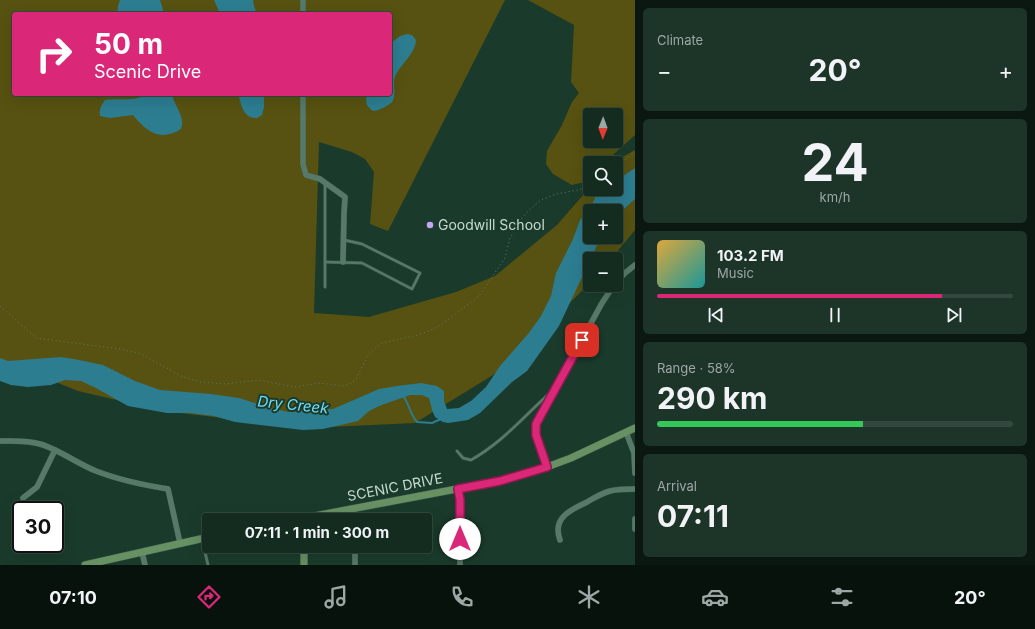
<!DOCTYPE html>
<html lang="en">
<head>
<meta charset="utf-8">
<style>
	:root { --surface:#142c20; --page:#1d3429; --text:#f1f3f6; --muted:#9da7a5; --line:#33483e; --accent:#db2777 }
	body { margin:0; font-family:Inter,sans-serif; background:var(--page); color:var(--text); height:100vh; display:flex; flex-direction:column; font-size:15px; white-space:nowrap }
	* { box-sizing:border-box; margin:0 }
	p { font-size:13px; color:var(--muted) }
	.icon { flex:none; width:22px; height:22px; fill:none; stroke:currentColor; stroke-width:2; stroke-linecap:round; stroke-linejoin:round }
	.map { position:relative; flex:1; overflow:hidden }
	.side { display:flex; flex-direction:column; gap:8px; padding:8px; background:#0b1812; width:400px }
	.side>* { flex:none }
	.hud { position:absolute; left:12px; top:12px; width:380px; height:84px; border-radius:4px; box-shadow:0 4px 16px #0002,0 0 0 1px var(--line); background:#db2777; color:#fff; overflow:hidden }
	.needle { width:26px; rotate:181deg }
	.buttons { position:absolute; left:583px; top:108px; display:grid; gap:8px }
	.buttons a { display:grid; place-items:center; width:40px; height:40px; border-radius:4px; background:var(--surface); box-shadow:0 4px 16px #0002,0 0 0 1px var(--line); font-size:20px }
	.speed { position:absolute; left:12px; top:501px; display:flex; gap:8px; font-size:20px; font-weight:700; text-align:center }
	.speed>* { display:grid; place-content:center; width:52px; height:52px; border-radius:50%; background:var(--surface); box-shadow:0 4px 16px #0002,0 0 0 1px var(--line); line-height:1 }
	.speed .limit { border:2px solid #111; border-radius:6px; background:#fff; color:#111 }
	.pin { position:absolute; display:grid; place-items:center; width:34px; height:34px; color:#fff; margin:-17px; border-radius:8px; box-shadow:0 2px 6px #0006 }
	.me { position:absolute; width:44px; margin:-22px; rotate:0deg; stroke-linejoin:round; filter:drop-shadow(0 0 3px #0008) }
	.turn { display:flex; align-items:center; gap:14px; height:84px; padding:0 16px; font-size:18px }
	.turn .icon { width:52px; height:52px; stroke-width:2.5 }
	.turn b { display:block; font-size:28px; line-height:34px }
	.big { font-size:30px; font-weight:700; line-height:1.1 }
	.side .card { flex:1; display:flex; flex-direction:column; justify-content:center; gap:6px; min-width:0; padding:0 14px; border-radius:6px; background:var(--page) }
	.side .dial { align-items:center; gap:0 }
	.dial b { font-size:52px; line-height:1 }
	.song { display:flex; align-items:center; gap:12px }
	.cover { width:48px; height:48px; border-radius:6px; background:linear-gradient(135deg,hsl(40 70% 55%),hsl(180 70% 35%)) }
	.played { height:4px; border-radius:2px; background:linear-gradient(90deg,var(--accent) 80%,var(--line) 80%) }
	.keys { display:flex; justify-content:space-around; direction:ltr }
	.heat { display:flex; justify-content:space-between; align-items:center; font-size:22px; direction:ltr }
	.charge { height:6px; border-radius:3px; background:linear-gradient(90deg,#34c759 58%,var(--line) 0) }
	.trip { position:absolute; left:202px; top:513px; width:230px; height:40px; border-radius:4px; background:var(--surface); box-shadow:0 4px 16px #0002,0 0 0 1px var(--line); font-weight:700; line-height:40px; text-align:center }
	.menu { display:flex; height:64px; justify-content:space-around; align-items:center; background:#08120d; color:var(--muted) }
	.menu .icon { width:28px; height:28px }
	.menu .current { color:var(--accent) }
	.menu b { font-size:18px; color:var(--text) }
	main { display:flex; flex:1; min-height:0 }
	.map>svg:first-child { display:block }
	.green { fill:#575211; fill-rule:evenodd }
	.water { fill:#2d7d91 }
	.lines { fill:none; stroke-linecap:round; stroke-linejoin:round }
	.stream { stroke:#2d7d91; stroke-width:2 }
	.lane-casing { stroke:#395548; stroke-width:3.5 }
	.street-casing { stroke:#395548; stroke-width:6 }
	.secondary-casing { stroke:#395548; stroke-width:8 }
	.path { stroke:#5f7a6d; stroke-width:1; stroke-dasharray:1 3; stroke-linecap:butt }
	.lane { stroke:#577967; stroke-width:2.5 }
	.street { stroke:#577967; stroke-width:5.5 }
	.secondary { stroke:#679063; stroke-width:7 }
	.route-casing { stroke:#8e194d; stroke-width:10 }
	.route { stroke:#db2777; stroke-width:7 }
	.poi-dot { fill:#c5a7f1; stroke:#1a3b2b; stroke-width:1.5 }
	.labels { text-anchor:middle; stroke-width:4; stroke-linejoin:round; paint-order:stroke }
	.poi-label { font-size:14px; fill:#c8dad0; stroke:#1a3b2b; text-anchor:start }
	.street-label { font-size:14px; fill:#c8dad0; stroke:#1a3b2b }
	.water-label { font-size:15px; font-style:italic; fill:#71dcf9; stroke:#1a3b2b }
</style>
</head>
<body>
<main>
<div class="map">
<svg width="635" height="565" viewBox="0 0 635 565">
	<rect width="100%" height="100%" fill="#1a3b2b"/>
	<g class="green">
		<path d="M 0,0 L 505,0 L 388,231 L 370,224 L 374,172 L 365,159 L 352,152 L 319,142 L 314,313 L 369,317 L 456,292 L 495,276 L 557,225 L 590,187 L 590,189 L 616,189 L 616,163 L 612,163 L 635,150 L 635,230 L 611,259 L 590,259 L 590,283 L 545,327 L 493,375 L 415,423 L 306,428 L 164,411 L 78,391 L 23,369 L 0,370 ZM 14,14 L 390,14 L 390,94 L 14,94 ZM 590,211 L 616,211 L 616,237 L 590,237 Z"/>
		<path d="M 528,0 L 635,0 L 635,135 L 604,163 L 590,163 L 590,177 L 585,182 L 572,185 L 553,174 L 546,164 L 547,151 L 562,125 L 572,102 L 579,93 L 571,82 L 574,25 ZM 590,115 L 616,115 L 616,141 L 590,141 Z"/>
	</g>
	<g class="water">
		<path d="M 120,0 L 160,0 L 163,10 L 163,14 L 117,14 L 118,6 Z"/>
		<path d="M 214,0 L 253,0 L 254,6 L 257,14 L 220,14 Z"/>
		<path d="M 407,34 L 412,35 L 416,40 C 415,55 400,64 395,77 C 392,84 397,96 392,102 C 388,106 378,111 373,111 C 366,106 365,102 367,94 L 390,94 L 390,44 L 400,36 Z"/>
		<path d="M 148,94 L 172,94 C 174,106 186,117 181,129 C 160,142 147,132 133,115 L 110,118 L 100,116 C 99,109 101,106 105,100 C 121,98 134,102 148,94 Z"/>
		<path d="M 238,94 L 264,94 L 264,107 L 262,115 L 257,118 C 242,118 242,105 238,94 Z"/>
		<path d="M 635,168 L 635,199 L 616,216 L 616,211 L 590,211 L 590,237 L 601,237 L 559,326 L 527,371 L 512,382 L 480,413 L 468,420 L 448,423 L 443,422 L 435,417 L 432,410 L 429,398 L 422,395 L 410,395 L 379,406 L 369,411 L 358,421 L 323,429 L 303,430 L 235,422 L 214,416 L 190,413 L 167,413 L 128,406 L 96,388 L 81,381 L 65,380 L 51,385 L 28,387 L 11,385 L 0,381 L 0,358 L 8,361 L 61,357 L 79,360 L 103,365 L 135,381 L 160,390 L 211,394 L 239,398 L 264,406 L 288,412 L 333,409 L 379,389 L 397,386 L 421,383 L 437,386 L 444,391 L 444,401 L 447,409 L 459,408 L 471,401 L 486,387 L 500,366 L 528,334 L 541,316 L 551,296 L 556,273 L 573,239 L 580,220 L 589,210 L 596,196 L 605,189 L 616,189 L 616,181 Z"/>
	</g>
	<g class="lines">
		<path class="stream" d="M 402,397 L 404,397 C 410,406 410,414 417,422 L 432,423 L 441,419"/>
		<defs>
			<g id="lane">
				<path d="M 325,262 L 362,263 L 412,289 L 420,273 L 362,244 L 344,240"/>
				<path d="M 325,287 L 325,183"/>
				<path d="M 457,451 L 463,458 L 471,460 C 503,442 524,416 551,392"/>
				<path d="M 202,539 L 208,565"/>
			</g>
			<g id="street">
				<path d="M 303,14 L 303,0"/>
				<path d="M 303,94 L 303,164 L 306,175 L 320,179 L 345,197 L 344,214 L 343,262"/>
				<path d="M 616,283 L 625,273 L 635,265"/>
				<path d="M 626,432 L 634,453 L 635,473"/>
				<path d="M 0,441 C 13,441 27,440 40,444 C 58,449 78,464 96,471 C 119,480 143,485 168,489 L 180,543"/>
				<path d="M 547,467 L 536,435 L 536,424 L 602,303 L 614,285"/>
				<path d="M 458,489 L 460,499 L 460,565"/>
				<path d="M 23,498 L 37,487 L 55,450"/>
				<path d="M 353,509 L 354,520"/>
				<path d="M 635,529 L 635,519"/>
				<path d="M 560,540 C 552,518 570,510 587,502 C 594,498 602,493 610,491 C 618,489 627,489 635,489"/>
				<path d="M 355,546 L 355,565"/>
				<path d="M 142,552 L 145,565"/>
			</g>
			<g id="secondary">
				<path d="M 293,520 L 499,481 L 547,467 L 571,458 L 635,428"/>
				<path d="M 85,565 L 209,537"/>
				<path d="M 304,565 L 304,546"/>
			</g>
		</defs>
		<use href="#lane" class="lane-casing"/>
		<use href="#street" class="street-casing"/>
		<use href="#secondary" class="secondary-casing"/>
		<g class="path">
			<path d="M 616,167 L 635,152"/>
			<path d="M 0,306 L 36,338 L 120,349 L 141,354 L 183,377 L 200,382 L 226,384 L 258,380 L 295,387 L 320,383 L 343,386 L 350,384 L 356,379 L 367,357 L 374,349 L 382,343 L 418,335 L 432,330 L 442,324 L 479,296 L 505,258 L 510,238 L 518,223 L 528,211 L 541,200 L 556,194 L 578,190 L 590,186"/>
		</g>
		<use href="#lane" class="lane"/>
		<use href="#street" class="street"/>
		<use href="#secondary" class="secondary"/>
	</g>
	<g class="lines">
		<defs>
			<path id="route" d="M 460,539 L 460,499 L 458,489 L 500,481 L 547,467 L 536,435 L 536,424 L 582,340"/>
		</defs>
		<use href="#route" class="route-casing"/>
		<use href="#route" class="route"/>
	</g>
	<circle class="poi-dot" cx="430" cy="225" r="4"/>
	<g class="labels">
		<g class="poi-label">
			<text x="438" y="230">Goodwill School</text>
		</g>
		<g class="street-label">
			<text transform="translate(395 487) rotate(-11)" y="5">SCENIC DRIVE</text>
		</g>
		<g class="water-label">
			<text transform="translate(293 405) rotate(6)" y="5">Dry Creek</text>
		</g>
	</g>
</svg>
<div class="buttons">
<a><svg class="needle" viewBox="-14 -14 28 28"><path d="M0-13l5 13h-10z" fill="#e53935"/><path d="M0 13l5-13h-10z" fill="#9da7a5"/></svg></a>
<a><svg class="icon" aria-label="search" viewBox="0 0 24 24"><circle cx="10" cy="10" r="6"/><path d="M15 15l6 6"/></svg></a>
<a>+</a>
<a>−</a>
</div>
<div class="speed"><div class="limit">30</div></div>
<div class="pin" style="left:582px;top:340px;background:#d93025"><svg class="icon" aria-label="arrive" viewBox="0 0 24 24"><path d="M6 21V4h12l-3 4 3 4H6"/></svg></div>
<svg class="me" style="left:460px;top:539px" viewBox="-20 -20 40 40"><circle r="19" fill="#fff"/><path d="M0-13L10 11 0 6-10 11z" fill="#db2777"/></svg>
<div class="trip">07:11 · 1 min · 300 m</div>
<div class="hud">
<div class="turn"><svg class="icon" aria-label="right" viewBox="0 0 24 24"><path d="M7 20v-9h11M14 6l5 5-5 5"/></svg><div><b>50 m</b>Scenic Drive</div></div>
</div>
</div>
<section class="side">
<div class="card"><p>Climate</p>
<div class="heat"><a>−</a><b class="big">20°</b><a>+</a></div>
</div>
<div class="card dial"><b>24</b><p>km/h</p></div>
<div class="card">
<div class="song"><i class="cover"></i><div><b>103.2 FM</b><p>Music</p></div></div>
<div class="played"></div>
<div class="keys"><svg class="icon" aria-label="previous" viewBox="0 0 24 24"><path d="M18 5L8 12l10 7zM5 5v14"/></svg><svg class="icon" aria-label="pause" viewBox="0 0 24 24"><path d="M8 5v14M16 5v14"/></svg><svg class="icon" aria-label="next" viewBox="0 0 24 24"><path d="M6 5l10 7-10 7zM19 5v14"/></svg></div>
</div>
<div class="card"><p>Range · 58%</p><b class="big">290 km</b><div class="charge"></div></div>
<div class="card"><p>Arrival</p><b class="big">07:11</b></div>
</section>
</main>
<nav class="menu">
<b>07:10</b>
<svg class="icon current" aria-label="directions" viewBox="0 0 24 24"><path d="M12 3l9 9-9 9-9-9zM9 14v-3h6M13 9l2 2-2 2"/></svg>
<svg class="icon" aria-label="music" viewBox="0 0 24 24"><path d="M9 18V5l10-2v13"/><circle cx="6" cy="18" r="3"/><circle cx="16" cy="16" r="3"/></svg>
<svg class="icon" aria-label="phone" viewBox="0 0 24 24"><path d="M5 4h4l2 5-3 2q2 4 5 5l2-3 5 2v4C11 20 4 13 5 4z"/></svg>
<svg class="icon" aria-label="climate" viewBox="0 0 24 24"><path d="M12 3v18M4 7l16 10M4 17L20 7"/></svg>
<svg class="icon" aria-label="car" viewBox="0 0 24 24"><path d="M5 17H2v-5l4-1 3-4h7l3 4 3 1v5h-3M9 17h6M6 11h13"/><circle cx="7" cy="17" r="2"/><circle cx="17" cy="17" r="2"/></svg>
<svg class="icon" aria-label="filters" viewBox="0 0 24 24"><path d="M4 7h16M4 17h16"/><circle cx="9" cy="7" r="2"/><circle cx="15" cy="17" r="2"/></svg>
<b>20°</b>
</nav>
</body>
</html>
